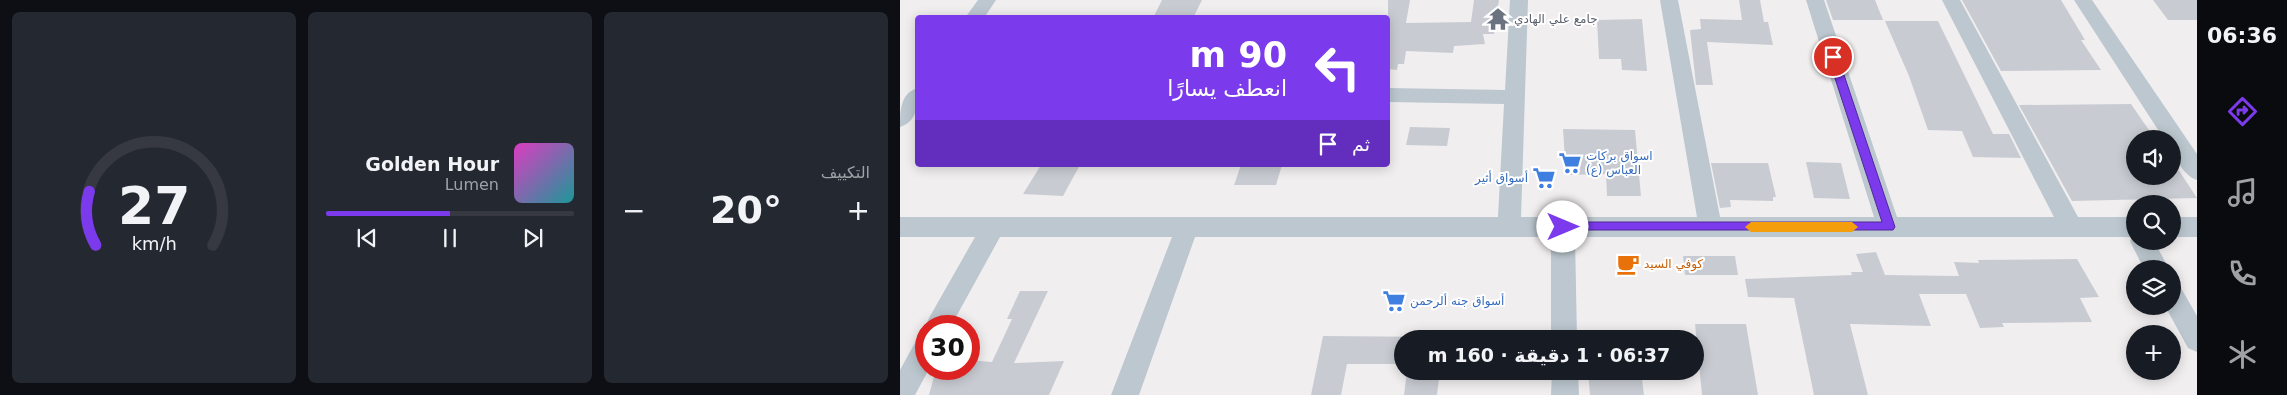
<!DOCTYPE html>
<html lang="ar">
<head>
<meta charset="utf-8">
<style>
	:root { --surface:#171b24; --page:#242831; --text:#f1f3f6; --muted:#9ea1a6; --line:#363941; --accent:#7c3aed }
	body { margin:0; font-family:"DejaVu Sans",Vazirmatn,sans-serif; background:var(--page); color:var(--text); direction:rtl; height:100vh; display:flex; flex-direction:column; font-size:19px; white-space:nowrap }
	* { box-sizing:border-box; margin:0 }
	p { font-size:16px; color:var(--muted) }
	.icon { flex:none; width:28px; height:28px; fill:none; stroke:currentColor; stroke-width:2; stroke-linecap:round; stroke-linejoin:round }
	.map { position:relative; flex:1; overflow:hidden; direction:ltr }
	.sheet { display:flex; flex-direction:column; gap:12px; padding:12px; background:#0d0f14; width:900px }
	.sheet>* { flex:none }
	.guide { position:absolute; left:15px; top:15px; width:475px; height:152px; border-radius:5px; box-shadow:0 2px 12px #0003; direction:rtl; background:#7c3aed; color:#fff; overflow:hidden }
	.controls { position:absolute; left:1226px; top:130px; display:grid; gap:10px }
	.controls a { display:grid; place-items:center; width:55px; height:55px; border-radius:50%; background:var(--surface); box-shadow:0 2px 12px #0003; font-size:25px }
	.speed { position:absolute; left:15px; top:315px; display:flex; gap:10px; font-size:25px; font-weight:700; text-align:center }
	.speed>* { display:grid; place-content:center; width:65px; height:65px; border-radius:50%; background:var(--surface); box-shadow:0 2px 12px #0003; line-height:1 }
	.speed .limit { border:8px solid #d22; background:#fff; color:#111 }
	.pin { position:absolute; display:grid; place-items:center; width:42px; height:42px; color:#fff; margin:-21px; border:2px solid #fff; border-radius:50%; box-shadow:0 1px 5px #0007 }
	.me { position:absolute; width:55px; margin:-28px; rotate:90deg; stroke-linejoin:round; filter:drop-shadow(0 0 4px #0008) }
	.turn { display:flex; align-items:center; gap:18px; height:105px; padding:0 20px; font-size:22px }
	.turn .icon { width:65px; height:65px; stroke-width:2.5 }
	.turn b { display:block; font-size:35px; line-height:42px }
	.then { display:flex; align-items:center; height:48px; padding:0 20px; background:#0003; gap:10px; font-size:19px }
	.big { font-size:38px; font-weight:600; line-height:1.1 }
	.sheet .widget { flex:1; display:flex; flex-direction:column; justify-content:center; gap:8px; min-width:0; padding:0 18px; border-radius:8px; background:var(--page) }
	.sheet .dial { align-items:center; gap:0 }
	.dial svg { height:130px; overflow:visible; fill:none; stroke:var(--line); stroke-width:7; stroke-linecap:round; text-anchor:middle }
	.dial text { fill:var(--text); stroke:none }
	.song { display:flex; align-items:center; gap:15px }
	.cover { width:60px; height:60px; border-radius:8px; background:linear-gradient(135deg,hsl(310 70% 55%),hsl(180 70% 35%)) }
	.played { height:5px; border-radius:2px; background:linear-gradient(90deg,var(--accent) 50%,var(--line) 50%) }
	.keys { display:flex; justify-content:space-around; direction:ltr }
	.heat { display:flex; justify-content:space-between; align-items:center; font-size:28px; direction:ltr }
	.sheet .tiles { flex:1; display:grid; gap:12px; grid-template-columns:repeat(3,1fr) }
	.trip { position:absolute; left:494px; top:330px; width:310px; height:50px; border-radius:25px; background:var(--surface); box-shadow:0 2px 12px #0003; font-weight:600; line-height:50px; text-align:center; direction:rtl }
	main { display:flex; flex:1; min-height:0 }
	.tabs { display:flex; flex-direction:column; width:90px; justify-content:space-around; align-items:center; background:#090b0e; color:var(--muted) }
	.tabs .icon { width:35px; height:35px }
	.tabs .selected { color:var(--accent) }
	.tabs b { font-size:22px; color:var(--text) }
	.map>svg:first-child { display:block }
	.building { fill:#c8ccd2 }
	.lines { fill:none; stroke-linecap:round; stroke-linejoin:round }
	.minor { fill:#bcc7cf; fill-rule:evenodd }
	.route { fill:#7c3aed; stroke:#51269a }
	.slow { fill:#f59e0b }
	.labels { text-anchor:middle; stroke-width:4; stroke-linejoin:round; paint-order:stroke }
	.worship-label { font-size:12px; fill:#5b616d; stroke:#fff; text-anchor:start }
	.shop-label { font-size:12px; fill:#366cbe; stroke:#fff; text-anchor:start }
	.food-label { font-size:12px; fill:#c56008; stroke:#fff; text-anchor:start }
</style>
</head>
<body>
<main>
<nav class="tabs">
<b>06:36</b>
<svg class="icon selected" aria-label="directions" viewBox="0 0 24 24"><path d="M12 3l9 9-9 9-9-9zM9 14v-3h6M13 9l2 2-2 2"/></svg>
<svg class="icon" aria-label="music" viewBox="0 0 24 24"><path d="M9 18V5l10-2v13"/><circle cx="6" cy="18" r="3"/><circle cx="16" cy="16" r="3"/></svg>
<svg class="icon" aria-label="phone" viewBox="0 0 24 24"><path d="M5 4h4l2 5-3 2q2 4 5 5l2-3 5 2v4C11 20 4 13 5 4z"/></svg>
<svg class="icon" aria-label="climate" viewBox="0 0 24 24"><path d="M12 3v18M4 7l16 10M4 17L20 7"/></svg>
</nav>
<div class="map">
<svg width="1297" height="395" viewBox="0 0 1297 395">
	<rect width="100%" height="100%" fill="#f1eeef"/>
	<g class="building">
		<path d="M 262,0 L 302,0 L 293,18 L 253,18 Z"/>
		<path d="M 488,0 L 510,0 L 506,23 L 571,22 L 574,0 L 599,0 L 594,34 L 583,34 L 585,44 L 554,46 L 553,53 L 506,51 L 504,64 L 498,64 L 497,70 L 488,69 Z"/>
		<path d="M 839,0 L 860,0 L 864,22 L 868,22 L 873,45 L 807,42 L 813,85 L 796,85 L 790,30 L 801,29 L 800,19 L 842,20 Z"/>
		<path d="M 926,0 L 975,0 L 983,20 L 933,20 Z"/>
		<path d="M 1062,0 L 1161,0 L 1185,40 L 1181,40 L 1201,70 L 1101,71 Z"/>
		<path d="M 1253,0 L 1297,0 L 1297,20 L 1268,20 Z"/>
		<path d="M 742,19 L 747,71 L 722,70 L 721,59 L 699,59 L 697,20 Z"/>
		<path d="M 985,21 L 1038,21 L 1093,134 L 1109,134 L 1121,158 L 1073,157 L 1062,131 L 1028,130 L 1009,76 Z"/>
		<path d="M 1231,104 L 1255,139 L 1235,139 L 1235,176 L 1272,176 L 1272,160 L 1297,198 L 1172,201 L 1119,105 Z"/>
		<path d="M 510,127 L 550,128 L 547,146 L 506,145 Z"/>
		<path d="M 663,129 L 735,130 L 741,196 L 707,196 L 706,174 L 666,175 Z"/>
		<path d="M 906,162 L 941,163 L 950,199 L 914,198 Z"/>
		<path d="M 811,163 L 868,163 L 876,197 L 873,197 L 873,201 L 830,200 L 831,207 L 820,208 Z"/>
		<path d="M 141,165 L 180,165 L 163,196 L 123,194 Z"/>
		<path d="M 341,165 L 382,165 L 376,185 L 334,185 Z"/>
		<path d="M 976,252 L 985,275 L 1059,276 L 1054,262 L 1079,263 L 1078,260 L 1177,259 L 1199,297 L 1180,298 L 1192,322 L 1102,323 L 1104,327 L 1080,328 L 1066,294 L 1019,294 L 1031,326 L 950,324 L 968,395 L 914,395 L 894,298 L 848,297 L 845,279 L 952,275 L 951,272 L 963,272 L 956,254 Z"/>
		<path d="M 783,256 L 835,256 L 838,275 L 785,275 Z"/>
		<path d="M 120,291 L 148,291 L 114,363 L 164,361 L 149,395 L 29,395 L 36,369 L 69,369 L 69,360 L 92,362 L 112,319 L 107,319 Z"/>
		<path d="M 795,324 L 846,324 L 858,395 L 802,395 Z"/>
		<path d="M 423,336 L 543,337 L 543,339 L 502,339 L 502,364 L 447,364 L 441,395 L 411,395 Z"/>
		<path d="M 507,371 L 540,371 L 537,395 L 504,395 Z"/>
		<path d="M 688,371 L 741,371 L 744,395 L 690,395 Z"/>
	</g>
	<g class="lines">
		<g class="minor">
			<path d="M 78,0 L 96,0 L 84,18 L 65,18 Z"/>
			<path d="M 610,0 L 628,0 L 621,217 L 797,217 L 760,0 L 778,0 L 820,217 L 974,217 L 906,0 L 924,0 L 997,217 L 1154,217 L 1042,0 L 1060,0 L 1178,217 L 1235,217 L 1235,241 L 1254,241 L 1269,269 L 1244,269 L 1230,241 L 1232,237 L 675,237 L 677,339 L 651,339 L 651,237 L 295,237 L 239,395 L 211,395 L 272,237 L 100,237 L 51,326 L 26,326 L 26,328 L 25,326 L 29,318 L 75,237 L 0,237 L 0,217 L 598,217 L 604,104 L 488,102 L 488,88 L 605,90 Z"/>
			<path d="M 1174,0 L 1192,0 L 1297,154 L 1297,180 C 1282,175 1272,154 1272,139 L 1264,139 Z"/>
			<path d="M 18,88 C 18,104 18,121 0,127 C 0,111 0,93 18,88 Z"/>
			<rect x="1272" y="217" width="25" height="20"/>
			<path d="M 1272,285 L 1281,288 L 1297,316 L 1297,352 L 1288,348 L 1265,306 L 1272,306 Z"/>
			<path d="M 26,336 L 26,369 L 29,369 L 15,395 L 0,395 L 0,370 L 17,339 Z"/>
			<path d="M 652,371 L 678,371 L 679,395 L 651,395 Z"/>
		</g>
	</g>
	<path class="route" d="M 933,53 L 938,57 L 995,227 L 993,230 L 659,230 L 659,223 L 663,222 L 982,222 L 928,57 Z"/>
	<path class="slow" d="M 851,222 L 952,222 L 958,227 L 952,232 L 851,232 L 845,227 Z"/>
	<defs>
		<symbol id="temple-bare" viewBox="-9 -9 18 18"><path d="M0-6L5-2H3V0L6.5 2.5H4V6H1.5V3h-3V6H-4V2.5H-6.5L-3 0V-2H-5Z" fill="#6b7280" stroke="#fff" stroke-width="2.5" paint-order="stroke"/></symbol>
		<symbol id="supermarket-bare" viewBox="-9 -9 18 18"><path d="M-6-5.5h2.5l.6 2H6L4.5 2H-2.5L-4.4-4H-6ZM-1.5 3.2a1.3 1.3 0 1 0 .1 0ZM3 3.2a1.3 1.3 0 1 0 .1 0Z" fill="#3f7fe0" stroke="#fff" stroke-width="2.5" paint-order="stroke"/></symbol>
		<symbol id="cafe-bare" viewBox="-9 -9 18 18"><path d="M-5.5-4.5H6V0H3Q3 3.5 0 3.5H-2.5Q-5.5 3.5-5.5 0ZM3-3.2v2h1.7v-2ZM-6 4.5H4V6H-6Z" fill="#e8710a" stroke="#fff" stroke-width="2.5" paint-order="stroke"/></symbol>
	</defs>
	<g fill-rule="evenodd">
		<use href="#temple-bare" x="582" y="3" width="32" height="32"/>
		<use href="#supermarket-bare" x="654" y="147" width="32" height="32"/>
		<use href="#supermarket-bare" x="628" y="162" width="32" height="32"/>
		<use href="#cafe-bare" x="712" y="248" width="32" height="32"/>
		<use href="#supermarket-bare" x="478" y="285" width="32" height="32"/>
	</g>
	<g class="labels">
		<g class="worship-label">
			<text x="614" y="23">جامع علي الهادي</text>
		</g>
		<g class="shop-label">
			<text x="686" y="160">اسواق بركات<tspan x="686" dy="14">العباس (ع)</tspan></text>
			<text x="628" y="182" text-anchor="end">أسواق أثير</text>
			<text x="510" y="305">أسواق جنه ألرحمن</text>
		</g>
		<g class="food-label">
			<text x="744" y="268">كوفي السيد</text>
		</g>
	</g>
</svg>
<div class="controls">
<a><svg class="icon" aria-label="sound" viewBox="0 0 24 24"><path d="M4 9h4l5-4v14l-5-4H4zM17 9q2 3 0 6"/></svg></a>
<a><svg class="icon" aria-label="search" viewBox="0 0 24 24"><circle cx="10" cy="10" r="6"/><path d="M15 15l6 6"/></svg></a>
<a><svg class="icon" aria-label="layers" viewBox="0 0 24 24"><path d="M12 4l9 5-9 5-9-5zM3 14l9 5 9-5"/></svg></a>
<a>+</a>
</div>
<div class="speed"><div class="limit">30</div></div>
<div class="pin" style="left:933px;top:57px;background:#d93025"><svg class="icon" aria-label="arrive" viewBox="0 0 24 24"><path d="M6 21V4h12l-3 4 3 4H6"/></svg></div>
<svg class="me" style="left:663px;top:227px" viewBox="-20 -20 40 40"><circle r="19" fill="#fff"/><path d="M0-13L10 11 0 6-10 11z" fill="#7c3aed"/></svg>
<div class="trip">06:37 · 1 دقيقة · 160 m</div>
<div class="guide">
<div class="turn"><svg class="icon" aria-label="left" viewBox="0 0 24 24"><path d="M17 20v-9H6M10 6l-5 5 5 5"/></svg><div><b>90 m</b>انعطف يسارًا</div></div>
<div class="then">ثم<svg class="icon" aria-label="arrive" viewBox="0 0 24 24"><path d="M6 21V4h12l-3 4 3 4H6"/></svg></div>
</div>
</div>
<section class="sheet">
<div class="tiles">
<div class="widget"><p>التكييف</p>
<div class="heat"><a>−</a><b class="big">20°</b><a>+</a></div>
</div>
<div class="widget">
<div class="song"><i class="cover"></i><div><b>Golden Hour</b><p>Lumen</p></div></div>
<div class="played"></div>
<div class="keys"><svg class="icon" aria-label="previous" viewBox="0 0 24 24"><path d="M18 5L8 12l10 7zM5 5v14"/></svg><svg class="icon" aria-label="pause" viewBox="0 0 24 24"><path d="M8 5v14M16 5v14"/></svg><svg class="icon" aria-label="next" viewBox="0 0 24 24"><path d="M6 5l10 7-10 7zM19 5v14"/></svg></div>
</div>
<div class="widget dial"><svg viewBox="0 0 100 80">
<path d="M14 69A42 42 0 1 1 86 69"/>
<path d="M14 69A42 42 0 0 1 10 36" stroke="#7c3aed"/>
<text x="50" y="56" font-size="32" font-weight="700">27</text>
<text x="50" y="72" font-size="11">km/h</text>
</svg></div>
</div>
</section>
</main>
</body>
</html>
